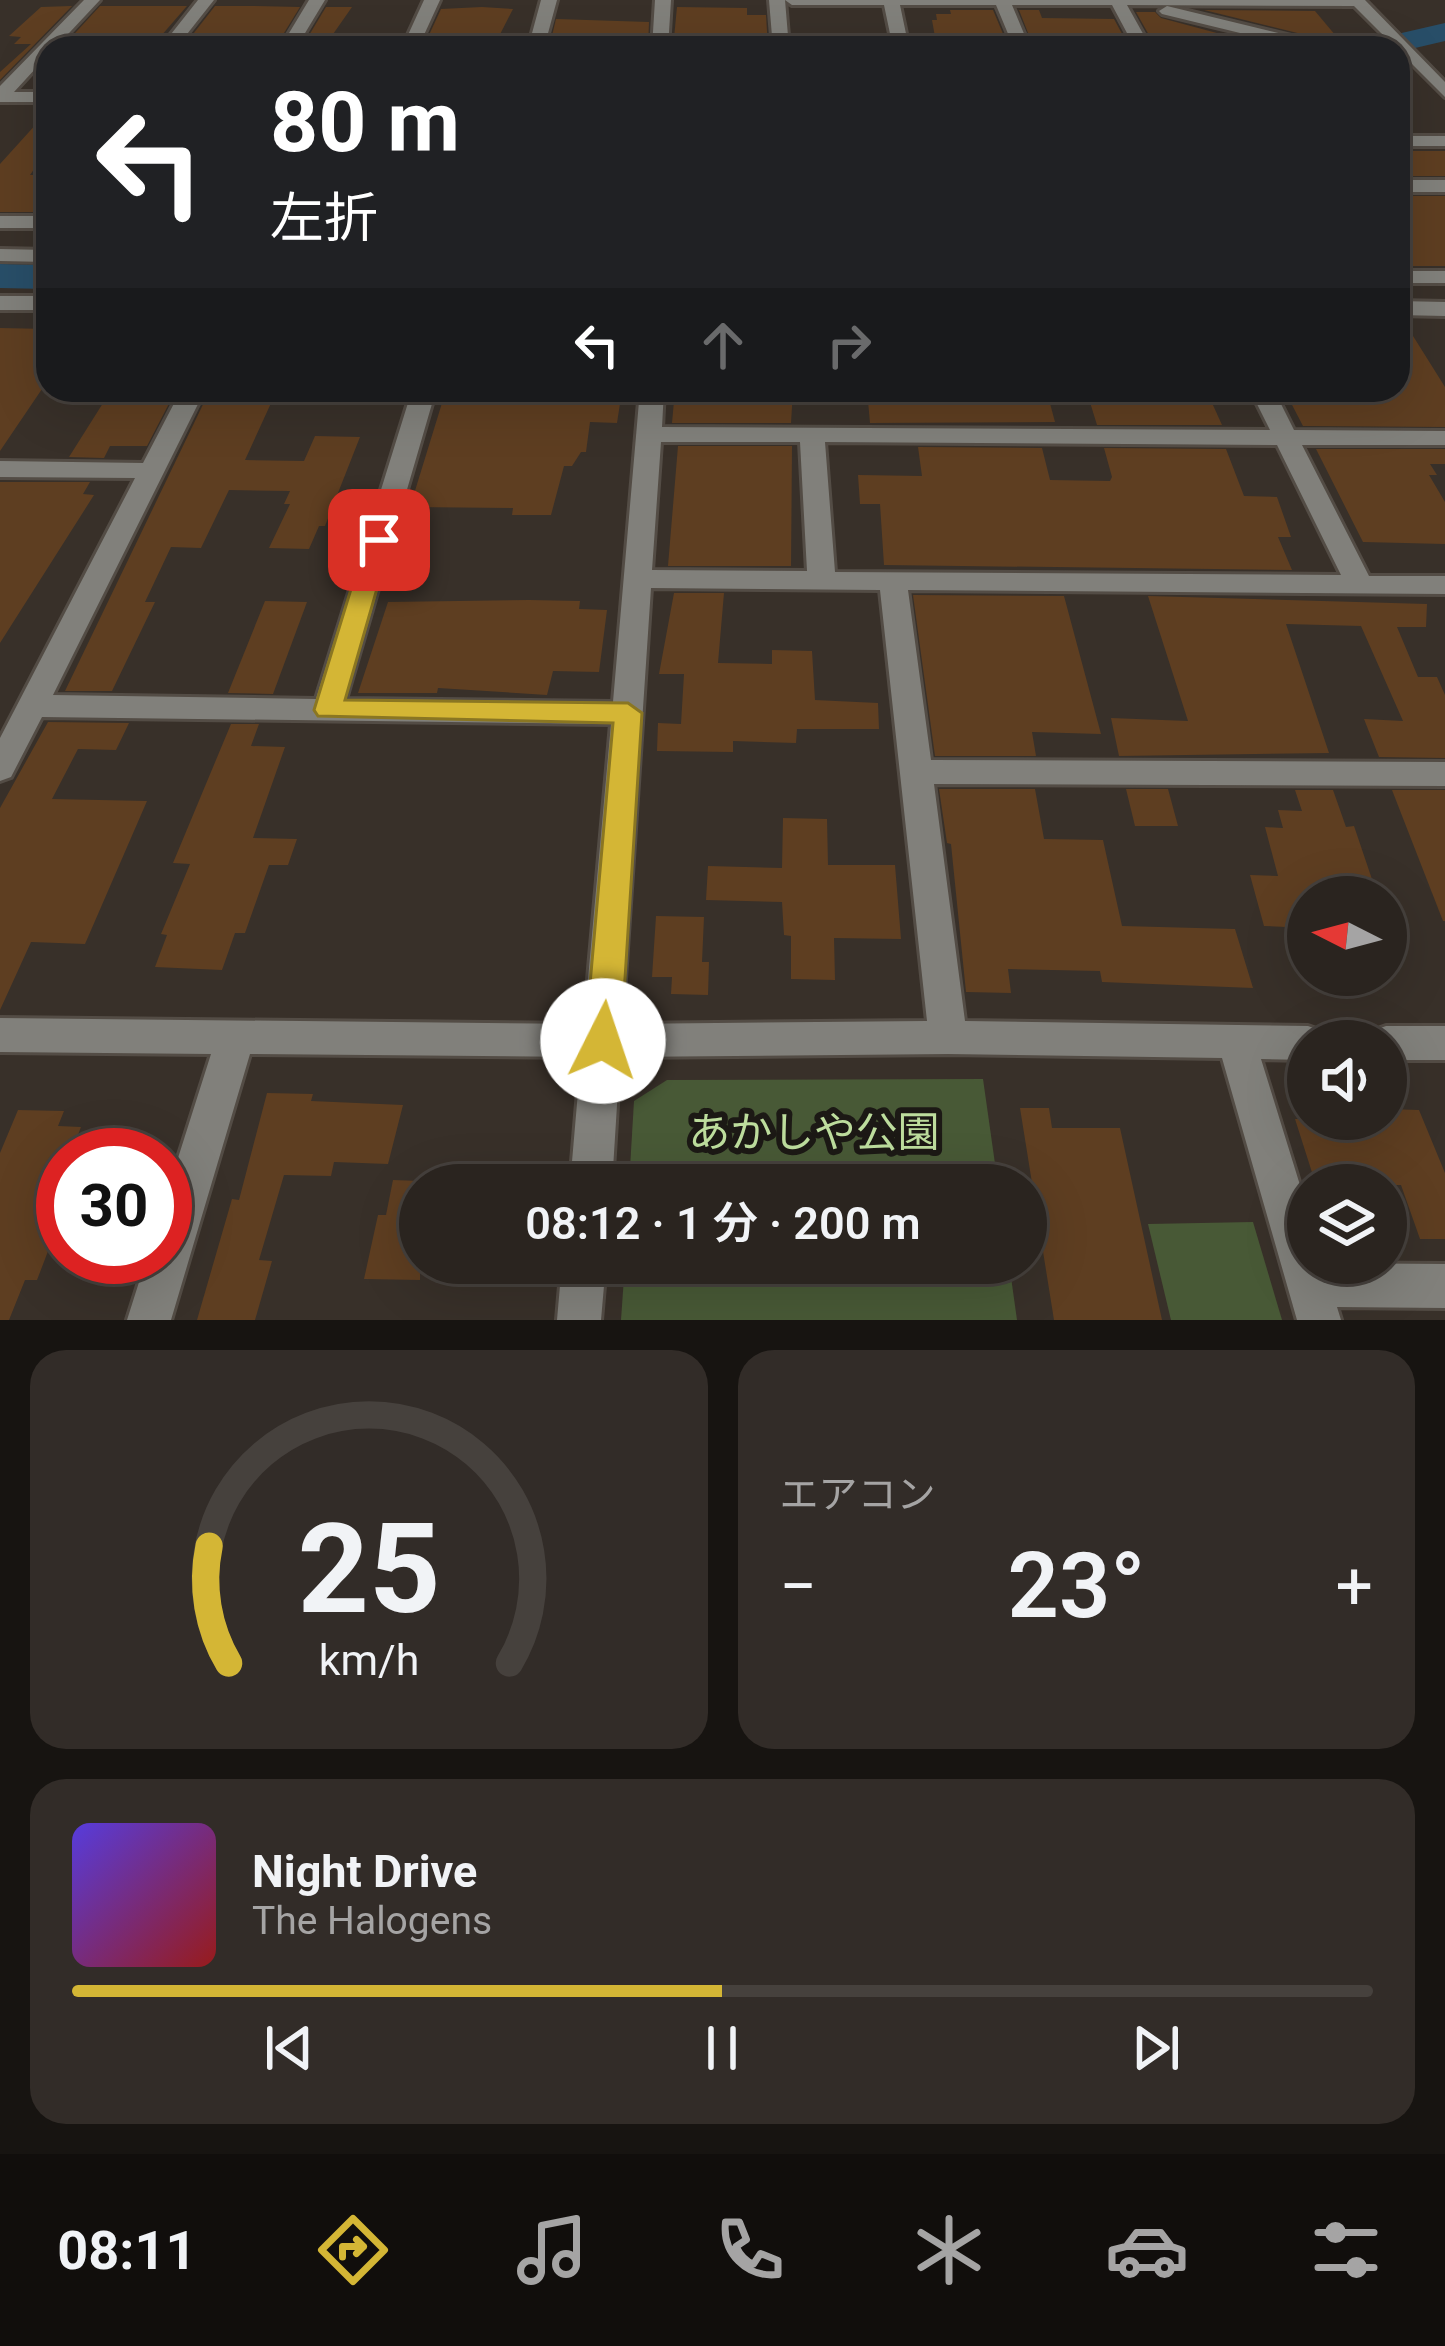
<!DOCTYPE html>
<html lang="ja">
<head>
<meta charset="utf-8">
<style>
	:root { --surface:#2a241f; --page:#322c28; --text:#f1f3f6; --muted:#a5a4a4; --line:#46413d; --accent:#d4b635 }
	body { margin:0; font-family:Roboto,"Noto Sans JP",sans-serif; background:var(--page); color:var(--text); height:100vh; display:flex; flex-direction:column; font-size:45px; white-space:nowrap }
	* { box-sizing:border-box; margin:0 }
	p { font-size:39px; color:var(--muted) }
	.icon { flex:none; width:66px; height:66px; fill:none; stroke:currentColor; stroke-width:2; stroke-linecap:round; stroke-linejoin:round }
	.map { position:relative; height:1320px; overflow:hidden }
	.sheet { display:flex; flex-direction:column; gap:30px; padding:30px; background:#171411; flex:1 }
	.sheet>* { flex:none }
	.guide { position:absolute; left:36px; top:36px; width:1374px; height:366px; border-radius:36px; box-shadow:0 12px 48px #0002,0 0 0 3px var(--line); background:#202124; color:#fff; overflow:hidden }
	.needle { width:78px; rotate:276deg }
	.fabs { position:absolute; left:1287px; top:876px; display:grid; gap:24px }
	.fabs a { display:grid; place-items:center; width:120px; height:120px; border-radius:50%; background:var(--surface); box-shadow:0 12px 48px #0002,0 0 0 3px var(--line); font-size:60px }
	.speed { position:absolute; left:36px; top:1128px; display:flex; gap:24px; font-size:60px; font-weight:700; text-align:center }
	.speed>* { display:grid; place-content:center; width:156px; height:156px; border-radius:50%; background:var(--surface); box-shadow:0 12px 48px #0002,0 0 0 3px var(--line); line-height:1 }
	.speed .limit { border:18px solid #d22; background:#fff; color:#111 }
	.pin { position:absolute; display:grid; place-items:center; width:102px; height:102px; color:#fff; margin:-51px; border-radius:24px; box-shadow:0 6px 18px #0006 }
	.me { position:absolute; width:132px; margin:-66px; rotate:4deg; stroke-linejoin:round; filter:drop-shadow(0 0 9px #0008) }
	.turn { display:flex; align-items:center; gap:42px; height:252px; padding:0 36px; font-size:54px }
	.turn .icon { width:156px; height:156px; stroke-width:2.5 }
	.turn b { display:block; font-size:84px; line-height:102px }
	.lanes { display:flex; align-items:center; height:114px; padding:0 36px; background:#0003; justify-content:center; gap:60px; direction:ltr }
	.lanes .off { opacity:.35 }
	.big { font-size:90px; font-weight:600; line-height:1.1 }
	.sheet .tile { flex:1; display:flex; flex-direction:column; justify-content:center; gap:18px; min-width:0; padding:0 42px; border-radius:36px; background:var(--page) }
	.sheet .dial { align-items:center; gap:0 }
	.dial svg { height:312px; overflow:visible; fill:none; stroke:var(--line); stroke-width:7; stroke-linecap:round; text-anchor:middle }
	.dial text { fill:var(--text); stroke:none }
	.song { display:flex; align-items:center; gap:36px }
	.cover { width:144px; height:144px; border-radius:18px; background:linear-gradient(135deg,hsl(250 70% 55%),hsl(0 70% 35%)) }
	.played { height:12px; border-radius:6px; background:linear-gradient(90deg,var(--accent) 50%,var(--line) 50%) }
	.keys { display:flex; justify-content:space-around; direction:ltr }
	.heat { display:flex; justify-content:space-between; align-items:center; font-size:66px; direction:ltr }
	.sheet .tiles { flex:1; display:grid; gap:30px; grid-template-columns:1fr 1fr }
	.tile:last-child { grid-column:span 2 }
	.trip { position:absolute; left:399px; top:1164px; width:648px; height:120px; border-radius:60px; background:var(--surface); box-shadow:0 12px 48px #0002,0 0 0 3px var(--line); font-weight:600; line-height:120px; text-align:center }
	.tabs { display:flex; height:192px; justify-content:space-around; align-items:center; background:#110e0c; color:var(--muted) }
	.tabs .icon { width:84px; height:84px }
	.tabs .active { color:var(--accent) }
	.tabs b { font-size:54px; color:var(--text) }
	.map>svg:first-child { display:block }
	.green { fill:#485936 }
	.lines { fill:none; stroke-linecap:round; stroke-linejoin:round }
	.river { fill:#284e68; fill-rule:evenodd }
	.building { fill:#5e3e21 }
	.minor-casing { stroke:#534c45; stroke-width:6 }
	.minor { fill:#81807b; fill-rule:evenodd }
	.route { fill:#d4b635; stroke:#8a7622; stroke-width:3 }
	.labels { text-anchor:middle; stroke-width:12; stroke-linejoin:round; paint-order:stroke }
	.near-park-label { font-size:42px; fill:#bddd9d; stroke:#1c1915 }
</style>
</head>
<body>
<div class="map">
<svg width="1445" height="1320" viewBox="0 0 1445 1320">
	<rect width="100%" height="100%" fill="#383029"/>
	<g class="green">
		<path d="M 983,1079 L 998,1185 L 629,1185 L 634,1101 L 667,1080 Z"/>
		<path d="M 1253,1222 L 1282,1320 L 1171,1320 L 1148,1224 Z"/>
		<path d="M 625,1263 L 1009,1263 L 1017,1320 L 621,1320 Z"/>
	</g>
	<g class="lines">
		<g class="river">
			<path d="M 1445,23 L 1445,41 L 1398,52 L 1398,48 L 1363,48 L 1367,41 Z"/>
			<path d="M 0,264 L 48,265 L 48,289 L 0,288 Z"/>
		</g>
	</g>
	<g class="building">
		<path d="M 72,6 L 0,80 L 0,72 L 31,44 L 14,44 L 21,37 L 9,36 L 41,7 Z"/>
		<path d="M 100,6 L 187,6 L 154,44 L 65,44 Z"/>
		<path d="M 215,6 L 255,6 L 300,7 L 276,46 L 186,43 Z"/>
		<path d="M 326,7 L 352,7 L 324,47 L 302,47 Z"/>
		<path d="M 677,7 L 747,8 L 747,15 L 766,15 L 768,48 L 673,48 Z"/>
		<path d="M 441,9 L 482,7 L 513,9 L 493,48 L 423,48 Z"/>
		<path d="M 950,10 L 993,10 L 1009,48 L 937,48 L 932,20 L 937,20 L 936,14 L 951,14 Z"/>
		<path d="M 1019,10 L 1039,10 L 1042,18 L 1114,19 L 1127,43 L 1114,43 L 1117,48 L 1034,48 Z"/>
		<path d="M 1204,10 L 1315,11 L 1341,42 L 1330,41 Z"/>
		<path d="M 1136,12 L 1155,12 L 1161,18 L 1269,47 L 1154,44 Z"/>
		<path d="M 556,19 L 649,22 L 648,48 L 550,44 Z"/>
		<path d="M 48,111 L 48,149 L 30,175 L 48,175 L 48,212 L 0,212 L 0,164 Z"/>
		<rect x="1398" y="151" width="47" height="25"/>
		<rect x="1398" y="196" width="47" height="70"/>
		<path d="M 1398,320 L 1403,320 L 1445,387 L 1445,427 L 1303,426 L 1290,401 L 1360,401 L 1354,390 L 1398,390 Z"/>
		<path d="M 0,328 L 48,329 L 48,389 L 42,389 L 0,451 Z"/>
		<path d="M 446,390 L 574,390 L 582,391 L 582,396 L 621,397 L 617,423 L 590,422 L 586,452 L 581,452 L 572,466 L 564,466 L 551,515 L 512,515 L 513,508 L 410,507 Z"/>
		<path d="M 675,390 L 793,390 L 791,423 L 672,423 Z"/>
		<path d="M 867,390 L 1048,396 L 1055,422 L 870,423 Z"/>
		<path d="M 1118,390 L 1208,394 L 1222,425 L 1097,425 L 1089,399 L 1121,399 Z"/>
		<path d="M 110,392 L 175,392 L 147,446 L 110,446 L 104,458 L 69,457 Z"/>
		<path d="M 209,392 L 239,392 L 236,397 L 272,401 L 245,460 L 304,461 L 315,436 L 360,437 L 325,526 L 319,526 L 309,549 L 269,548 L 290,504 L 284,504 L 290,491 L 229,490 L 201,548 L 171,547 L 145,602 L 155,602 L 112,691 L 65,691 Z"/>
		<path d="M 678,446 L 792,446 L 791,566 L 668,566 Z"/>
		<path d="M 918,447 L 1042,448 L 1050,480 L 1110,481 L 1112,477 L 1104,448 L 1226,449 L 1244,496 L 1277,497 L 1291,537 L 1278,537 L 1292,570 L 884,565 L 880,504 L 860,504 L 858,475 L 922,476 Z"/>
		<path d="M 1316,449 L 1445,449 L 1445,464 L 1430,464 L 1437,475 L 1429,475 L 1445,502 L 1445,544 L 1363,542 Z"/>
		<path d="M 0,482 L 90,482 L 83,494 L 94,495 L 0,643 Z"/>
		<path d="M 674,593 L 724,593 L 718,663 L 772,664 L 772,650 L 812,651 L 815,700 L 878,703 L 879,729 L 797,729 L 796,743 L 733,741 L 733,752 L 657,751 L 658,723 L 681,724 L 684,674 L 659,674 Z"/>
		<path d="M 913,595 L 1064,596 L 1101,734 L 1032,732 L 1036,756 L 935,756 Z"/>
		<path d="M 1148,596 L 1427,604 L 1426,627 L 1397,627 L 1418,677 L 1437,677 L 1445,695 L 1445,758 L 1379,757 L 1364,719 L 1403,721 L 1361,626 L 1286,624 L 1329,753 L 1119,756 L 1111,718 L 1188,721 Z"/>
		<path d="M 529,600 L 580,601 L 579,609 L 607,610 L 599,672 L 553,671 L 547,695 L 438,688 L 437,693 L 358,693 L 388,602 Z"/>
		<path d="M 265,601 L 307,602 L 273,694 L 228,693 Z"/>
		<path d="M 48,722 L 129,723 L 116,750 L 78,749 L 52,799 L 147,801 L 85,944 L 31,942 L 0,1010 L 0,808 Z"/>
		<path d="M 231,724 L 259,724 L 251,746 L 285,747 L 253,838 L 297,839 L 288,865 L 269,865 L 245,933 L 235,933 L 222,970 L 155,967 L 167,935 L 161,934 L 190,864 L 173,863 Z"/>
		<path d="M 939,789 L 1035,789 L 1044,839 L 1103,840 L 1122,926 L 1235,929 L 1253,988 L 1102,982 L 1100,971 L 1008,969 L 1011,993 L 966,992 L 951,844 L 947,843 Z"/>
		<path d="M 1126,789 L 1168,789 L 1178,826 L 1135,826 Z"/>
		<path d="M 1295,790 L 1333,790 L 1346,827 L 1354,826 L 1378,897 L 1308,897 L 1308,928 L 1264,926 L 1250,875 L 1278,876 L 1265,827 L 1283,828 L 1278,810 L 1302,811 Z"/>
		<path d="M 1392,790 L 1445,790 L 1445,921 L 1443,921 Z"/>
		<path d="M 783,818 L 827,819 L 828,865 L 895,865 L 901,939 L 834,938 L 835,980 L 791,979 L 791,936 L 784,935 L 782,902 L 706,900 L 708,866 L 782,868 Z"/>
		<path d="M 656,916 L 704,917 L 702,962 L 709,962 L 708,995 L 671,994 L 672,977 L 652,977 Z"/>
		<path d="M 267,1093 L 313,1094 L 311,1101 L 403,1105 L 388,1164 L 334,1162 L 331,1176 L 284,1175 L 259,1260 L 272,1261 L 255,1320 L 197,1320 L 232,1199 L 239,1200 Z"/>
		<path d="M 1020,1108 L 1049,1108 L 1052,1128 L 1120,1128 L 1162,1320 L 1054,1320 Z"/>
		<path d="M 1386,1109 L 1419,1110 L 1445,1173 L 1445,1239 L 1420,1239 L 1401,1185 L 1316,1185 L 1295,1119 L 1386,1119 Z"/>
		<path d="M 18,1110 L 64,1111 L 58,1126 L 81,1127 L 70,1155 L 63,1155 L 63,1172 L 49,1207 L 63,1207 L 63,1212 L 37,1280 L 25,1280 L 9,1320 L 0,1320 L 0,1153 Z"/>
		<path d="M 393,1180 L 420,1181 L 420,1280 L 364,1279 L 378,1215 L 386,1215 Z"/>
	</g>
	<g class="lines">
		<defs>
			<g id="minor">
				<path d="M 84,0 L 100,0 L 55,48 L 48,48 L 48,55 L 14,92 L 48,92 L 48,102 L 0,102 L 0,86 Z"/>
				<path d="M 198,0 L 214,0 L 176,48 L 160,48 Z"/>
				<path d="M 309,0 L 325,0 L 296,48 L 280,48 Z"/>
				<path d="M 424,0 L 440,0 L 418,48 L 402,48 Z"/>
				<path d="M 541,0 L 557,0 L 544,48 L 528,48 Z"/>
				<path d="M 655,0 L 671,0 L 668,48 L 652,48 Z"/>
				<path d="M 769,0 L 1365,0 L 1445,82 L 1445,97 L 1354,6 L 1127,5 L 1151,48 L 1135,48 L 1112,5 L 1012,5 L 1030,48 L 1014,48 L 996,5 L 900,5 L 909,48 L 893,48 L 884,5 L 792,5 L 785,0 L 789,48 L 773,48 Z"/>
				<path d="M 1167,6 L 1328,45 L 1330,48 L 1302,48 L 1162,14 L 1159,11 Z"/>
				<rect x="1398" y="136" width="47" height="10"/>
				<rect x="1398" y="180" width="47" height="12"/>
				<rect x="0" y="216" width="48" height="12"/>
				<path d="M 0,249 L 48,250 L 48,262 L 0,261 Z"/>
				<rect x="1398" y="271" width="47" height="12"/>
				<rect x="0" y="296" width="48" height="14"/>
				<path d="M 1398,301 L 1445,302 L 1445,316 L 1398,315 Z"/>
				<path d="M 181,390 L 205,390 L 53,695 L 316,699 L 412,390 L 436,390 L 346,699 L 613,702 L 640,390 L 664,390 L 662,427 L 1270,430 L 1250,390 L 1274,390 L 1294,430 L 1445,431 L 1445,445 L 1302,445 L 1369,576 L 1445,576 L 1445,594 L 908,590 L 931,760 L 1445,762 L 1445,786 L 934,784 L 965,1021 L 1308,1026 L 1322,1031 L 1326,1041 L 1308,1041 L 1308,1060 L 1261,1059 L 1308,1211 L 1308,1263 L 1445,1264 L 1445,1308 L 1337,1307 L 1341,1320 L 1297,1320 L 1222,1058 L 948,1054 L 620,1057 L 612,1185 L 570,1185 L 581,1057 L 250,1054 L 171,1320 L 127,1320 L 147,1257 L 165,1257 L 165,1199 L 211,1054 L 0,1052 L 0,1018 L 584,1024 L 611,724 L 42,717 L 11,777 L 0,781 L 0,738 L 135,478 L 0,477 L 0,461 L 143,463 ZM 661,442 L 800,442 L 807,571 L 652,570 ZM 825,442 L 1277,445 L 1341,575 L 835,572 ZM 651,588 L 880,590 L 927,1021 L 622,1024 Z"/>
				<path d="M 1386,1026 L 1445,1026 L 1445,1060 L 1386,1060 L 1386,1041 L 1368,1041 L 1372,1031 Z"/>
				<path d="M 562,1263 L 606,1263 L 601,1320 L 557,1320 Z"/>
			</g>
		</defs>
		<use href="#minor" class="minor-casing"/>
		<use href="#minor" class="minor"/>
	</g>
	<path class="route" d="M 379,532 L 391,540 L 345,700 L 628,703 L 642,713 L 621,1041 L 615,1052 L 603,1056 L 591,1052 L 585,1041 L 613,723 L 318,716 L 314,710 L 366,540 Z"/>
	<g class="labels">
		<g class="near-park-label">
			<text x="814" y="1147">あかしや公園</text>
		</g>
	</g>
</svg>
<div class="fabs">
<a><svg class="needle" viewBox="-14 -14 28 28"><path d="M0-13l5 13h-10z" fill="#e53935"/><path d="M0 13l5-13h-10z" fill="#a5a4a4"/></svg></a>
<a><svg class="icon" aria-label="sound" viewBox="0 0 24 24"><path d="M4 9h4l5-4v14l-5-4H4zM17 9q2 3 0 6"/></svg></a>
<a><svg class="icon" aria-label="layers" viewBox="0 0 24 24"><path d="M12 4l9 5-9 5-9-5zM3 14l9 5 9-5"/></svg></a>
</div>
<div class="speed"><div class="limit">30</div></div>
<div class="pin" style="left:379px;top:540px;background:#d93025"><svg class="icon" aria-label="arrive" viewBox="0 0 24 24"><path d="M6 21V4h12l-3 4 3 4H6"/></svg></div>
<svg class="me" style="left:603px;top:1041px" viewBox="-20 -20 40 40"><circle r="19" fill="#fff"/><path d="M0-13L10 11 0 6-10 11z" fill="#d4b635"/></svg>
<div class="trip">08:12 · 1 分 · 200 m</div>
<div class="guide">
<div class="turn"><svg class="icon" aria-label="left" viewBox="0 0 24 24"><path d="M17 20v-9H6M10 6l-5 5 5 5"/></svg><div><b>80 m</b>左折</div></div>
<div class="lanes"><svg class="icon" aria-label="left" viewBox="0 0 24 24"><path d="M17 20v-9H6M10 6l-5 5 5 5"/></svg><svg class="icon off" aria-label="ahead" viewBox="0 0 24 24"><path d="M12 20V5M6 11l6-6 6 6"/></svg><svg class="icon off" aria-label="right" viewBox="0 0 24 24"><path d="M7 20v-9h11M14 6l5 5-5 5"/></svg></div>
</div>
</div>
<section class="sheet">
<div class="tiles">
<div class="tile dial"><svg viewBox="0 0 100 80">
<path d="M14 69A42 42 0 1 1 86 69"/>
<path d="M14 69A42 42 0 0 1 9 39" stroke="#d4b635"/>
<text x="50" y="56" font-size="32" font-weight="700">25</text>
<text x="50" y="72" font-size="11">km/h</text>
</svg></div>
<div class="tile"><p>エアコン</p>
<div class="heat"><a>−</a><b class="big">23°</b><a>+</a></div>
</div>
<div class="tile">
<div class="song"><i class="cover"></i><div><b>Night Drive</b><p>The Halogens</p></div></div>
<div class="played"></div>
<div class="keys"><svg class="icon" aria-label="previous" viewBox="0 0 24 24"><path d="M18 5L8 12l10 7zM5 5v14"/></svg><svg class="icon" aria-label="pause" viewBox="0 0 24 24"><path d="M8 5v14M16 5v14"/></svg><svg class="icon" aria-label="next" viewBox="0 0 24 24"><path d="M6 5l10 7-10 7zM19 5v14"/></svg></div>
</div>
</div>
</section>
<nav class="tabs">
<b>08:11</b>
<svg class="icon active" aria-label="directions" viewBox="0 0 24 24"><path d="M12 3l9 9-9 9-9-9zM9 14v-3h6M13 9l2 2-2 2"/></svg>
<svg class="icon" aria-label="music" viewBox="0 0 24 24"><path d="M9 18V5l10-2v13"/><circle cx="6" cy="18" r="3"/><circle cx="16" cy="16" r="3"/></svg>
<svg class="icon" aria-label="phone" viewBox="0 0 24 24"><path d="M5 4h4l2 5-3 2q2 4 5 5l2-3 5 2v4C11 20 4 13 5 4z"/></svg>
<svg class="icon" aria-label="climate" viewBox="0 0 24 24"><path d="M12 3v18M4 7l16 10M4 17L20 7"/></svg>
<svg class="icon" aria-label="car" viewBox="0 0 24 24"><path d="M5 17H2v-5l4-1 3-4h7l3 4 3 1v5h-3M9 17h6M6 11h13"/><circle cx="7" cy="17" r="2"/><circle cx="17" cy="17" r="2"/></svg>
<svg class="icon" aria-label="filters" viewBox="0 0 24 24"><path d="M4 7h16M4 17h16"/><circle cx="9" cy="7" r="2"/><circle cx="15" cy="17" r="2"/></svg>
</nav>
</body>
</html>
